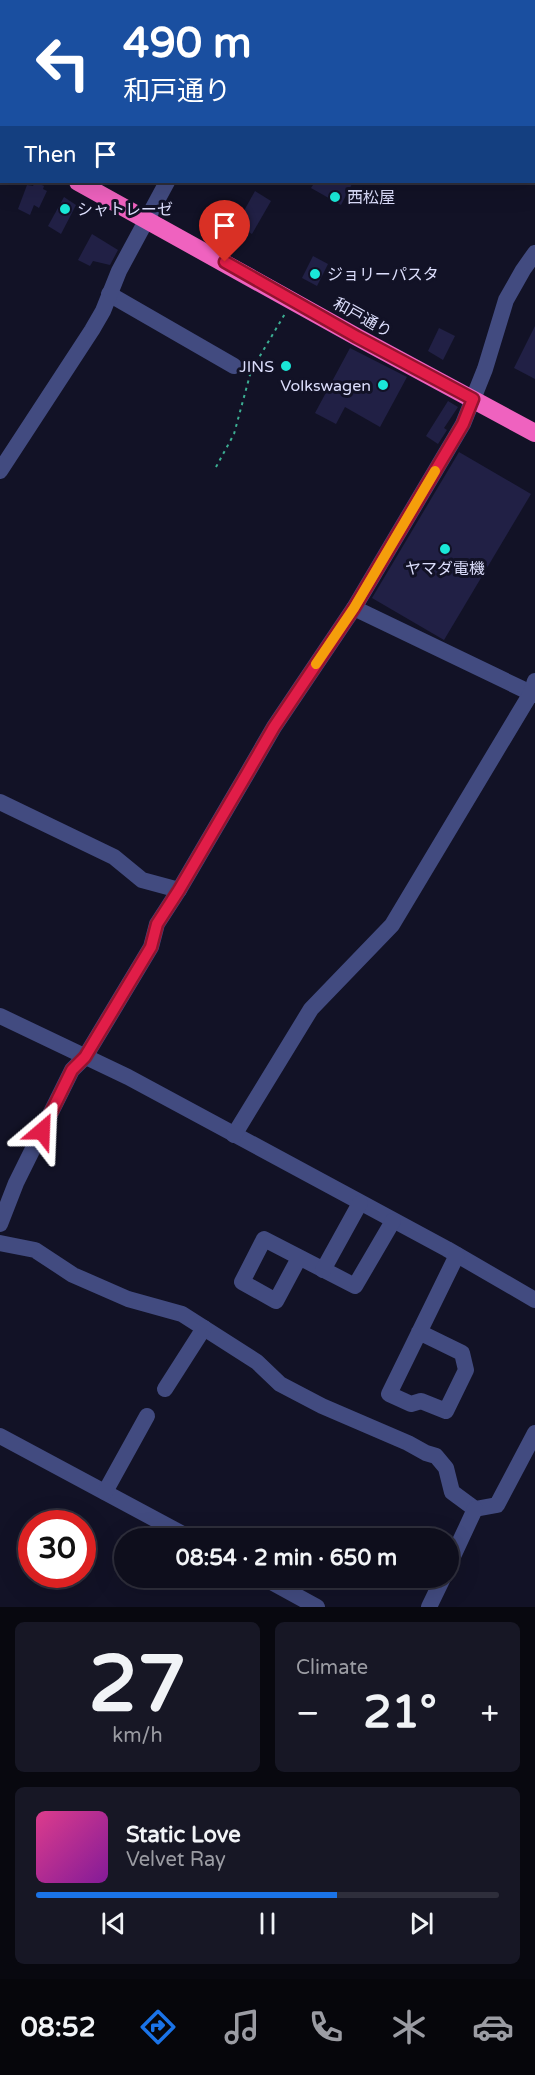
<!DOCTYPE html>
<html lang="en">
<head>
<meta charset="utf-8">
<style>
	:root { --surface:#0e0e1c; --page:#171725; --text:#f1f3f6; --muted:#9b9ca3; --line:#2e2e3b; --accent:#1a73e8 }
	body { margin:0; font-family:"Varela Round","Noto Sans JP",sans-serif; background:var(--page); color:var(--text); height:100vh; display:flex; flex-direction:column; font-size:22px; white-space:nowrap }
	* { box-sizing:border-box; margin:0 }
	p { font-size:20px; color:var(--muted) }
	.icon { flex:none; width:33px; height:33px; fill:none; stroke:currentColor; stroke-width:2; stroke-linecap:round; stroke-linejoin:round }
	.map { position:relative; height:1607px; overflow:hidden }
	.sheet { display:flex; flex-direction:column; gap:15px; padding:15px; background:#08080f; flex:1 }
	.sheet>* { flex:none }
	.banner { position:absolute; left:0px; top:0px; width:536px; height:183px; box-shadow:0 6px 24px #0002,0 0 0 2px var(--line); background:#1a4fa0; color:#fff; overflow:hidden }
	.speed { position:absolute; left:18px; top:1510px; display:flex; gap:12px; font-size:30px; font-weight:700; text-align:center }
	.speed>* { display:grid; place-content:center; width:78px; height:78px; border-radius:50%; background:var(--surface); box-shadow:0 6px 24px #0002,0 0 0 2px var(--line); line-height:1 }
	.speed .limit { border:9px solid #d22; background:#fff; color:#111 }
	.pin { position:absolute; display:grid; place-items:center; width:51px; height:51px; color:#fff; margin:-62px -26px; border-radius:50% 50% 50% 0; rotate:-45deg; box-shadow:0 0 6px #0007 }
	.pin .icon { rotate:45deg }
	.me { position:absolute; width:66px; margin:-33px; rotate:26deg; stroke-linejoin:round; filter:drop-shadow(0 0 4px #0008) }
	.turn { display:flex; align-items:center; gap:21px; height:126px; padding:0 24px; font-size:27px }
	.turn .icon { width:78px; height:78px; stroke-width:2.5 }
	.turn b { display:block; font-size:42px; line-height:51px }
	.then { display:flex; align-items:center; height:57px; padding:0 24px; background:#0003; gap:12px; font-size:22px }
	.big { font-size:45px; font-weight:800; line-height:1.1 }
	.sheet .tile { flex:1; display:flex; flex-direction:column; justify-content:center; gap:9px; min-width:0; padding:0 21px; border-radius:9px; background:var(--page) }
	.sheet .dial { align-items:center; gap:0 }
	.dial b { font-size:78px; line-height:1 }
	.song { display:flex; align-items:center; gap:18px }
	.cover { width:72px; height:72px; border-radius:9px; background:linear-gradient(135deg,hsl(330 70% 55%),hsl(290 70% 35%)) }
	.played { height:6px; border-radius:3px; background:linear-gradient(90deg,var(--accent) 65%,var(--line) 65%) }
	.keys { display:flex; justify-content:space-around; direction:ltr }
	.heat { display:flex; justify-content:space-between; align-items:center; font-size:33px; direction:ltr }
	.sheet .tiles { flex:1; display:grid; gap:15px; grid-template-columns:1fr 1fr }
	.tile:last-child { grid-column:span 2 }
	.trip { position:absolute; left:114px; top:1528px; width:345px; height:60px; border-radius:30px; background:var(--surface); box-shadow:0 6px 24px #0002,0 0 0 2px var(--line); font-weight:800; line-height:60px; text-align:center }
	.menu { display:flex; height:96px; justify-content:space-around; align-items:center; background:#06060b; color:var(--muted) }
	.menu .icon { width:42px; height:42px }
	.menu .active { color:var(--accent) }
	.menu b { font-size:27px; color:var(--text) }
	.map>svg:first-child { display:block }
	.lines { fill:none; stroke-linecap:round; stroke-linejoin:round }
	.stream { stroke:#102b41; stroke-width:4 }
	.building { fill:#212045 }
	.path { stroke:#3cae93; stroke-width:2; stroke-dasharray:3 4.5; stroke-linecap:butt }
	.minor { stroke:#424b80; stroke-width:16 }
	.highway { stroke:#ef62bf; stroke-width:18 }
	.route-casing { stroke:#92132f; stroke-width:15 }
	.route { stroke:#e11d48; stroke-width:10 }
	.slow { stroke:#f59e0b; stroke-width:10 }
	.poi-dot { fill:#1ae8d8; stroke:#121226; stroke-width:2 }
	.labels { text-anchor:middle; stroke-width:6; stroke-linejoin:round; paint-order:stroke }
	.poi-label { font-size:16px; fill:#dbddfb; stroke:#121226; text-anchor:start }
	.street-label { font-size:16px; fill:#dbddfb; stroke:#121226 }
</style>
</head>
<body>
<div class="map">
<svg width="535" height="1607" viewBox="0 0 535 1607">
	<rect width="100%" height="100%" fill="#121226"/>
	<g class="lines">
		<path class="stream" d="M 265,2 L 266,0"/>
	</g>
	<g class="building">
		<path d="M 35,182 L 44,186 L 43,189 L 47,191 L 39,208 L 34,205 L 30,215 L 18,209 L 27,185 L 33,186 Z"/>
		<path d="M 315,182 L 353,182 L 341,205 L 311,188 Z"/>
		<path d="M 255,191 L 271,201 L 252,234 L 236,225 Z"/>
		<path d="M 64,197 L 76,205 L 61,234 L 48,226 Z"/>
		<path d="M 92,234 L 118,250 L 110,265 L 93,261 L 90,266 L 78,260 Z"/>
		<path d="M 313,256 L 328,264 L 317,286 L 302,278 Z"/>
		<path d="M 535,326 L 535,379 L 514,368 Z"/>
		<path d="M 439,328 L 455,336 L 443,360 L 428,351 Z"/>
		<path d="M 350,348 L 407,377 L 380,427 L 345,407 L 336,424 L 315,413 Z"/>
		<path d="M 448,401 L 458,407 L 444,428 L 447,430 L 438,444 L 426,436 Z"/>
		<path d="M 459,452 L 531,494 L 444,640 L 372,598 Z"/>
	</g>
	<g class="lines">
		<path class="path" d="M 216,467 L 234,434 L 251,371 L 286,312"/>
		<g class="minor">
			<path d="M 506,0 L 508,2"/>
			<path d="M 274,2 L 275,0"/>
			<path d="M 534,18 L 535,19"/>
			<path d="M 109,294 L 234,366"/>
			<path d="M 0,471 L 92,330 L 103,311 L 119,271 L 167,182"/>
			<path d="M 354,608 L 535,695"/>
			<path d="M 0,802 L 114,857 L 142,880 L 179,890"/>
			<path d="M 0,1016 L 128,1077 L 447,1249 L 535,1300"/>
			<path d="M 234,1135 L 311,1009 L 392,925 L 531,693 L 535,681"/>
			<path d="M 0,1224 L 16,1183 L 72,1070 L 85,1057 L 151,947 L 157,924 L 179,890 L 248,772 L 274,727 L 354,608 L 463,424 L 485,369 L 506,300 L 523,270 L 535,253"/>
			<path d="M 0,1243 L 35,1250 L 73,1275 L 128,1299 L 182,1314 L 257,1362 L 280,1384 L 322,1406 L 408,1443 L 426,1453 L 436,1456 L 446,1468 L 452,1492 L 475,1509 L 497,1505 L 535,1433"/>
			<path d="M 299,1258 L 276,1301 L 242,1282 L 264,1239 L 355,1286 L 393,1221"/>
			<path d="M 323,1270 L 360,1203"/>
			<path d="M 419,1332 L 462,1353 L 466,1370 L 446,1411 L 421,1401 L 411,1404 L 389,1394 L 457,1255"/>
			<path d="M 165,1389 L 204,1328"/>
			<path d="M 0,1436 L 192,1539"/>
			<path d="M 105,1492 L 147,1416"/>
			<path d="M 448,1567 L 475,1509"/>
			<path d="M 264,1578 L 317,1607"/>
			<path d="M 429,1607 L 443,1578"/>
		</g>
		<g class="highway">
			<path d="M 0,140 L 2,141"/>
			<path d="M 78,182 L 357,337 L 535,433"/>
		</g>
	</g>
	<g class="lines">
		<defs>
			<path id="route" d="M 42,1131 L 72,1070 L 85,1057 L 151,947 L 157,924 L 179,890 L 248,772 L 274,727 L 354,608 L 463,424 L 473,399 L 357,337 L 225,262"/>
		</defs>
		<use href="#route" class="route-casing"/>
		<use href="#route" class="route"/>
		<path class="slow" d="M 316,664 L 354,608 L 435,471"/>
	</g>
	<g class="poi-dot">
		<circle cx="335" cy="197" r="6"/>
		<circle cx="65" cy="209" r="6"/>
		<circle cx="315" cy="274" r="6"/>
		<circle cx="286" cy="366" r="6"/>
		<circle cx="383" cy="385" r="6"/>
		<circle cx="445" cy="549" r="6"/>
	</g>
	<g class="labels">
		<g class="poi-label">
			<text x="347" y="203">西松屋</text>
			<text x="77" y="215">シャトレーゼ</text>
			<text x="327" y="280">ジョリーパスタ</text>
			<text x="274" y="372" text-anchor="end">JINS</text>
			<text x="371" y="391" text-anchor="end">Volkswagen</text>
			<text x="445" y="574" text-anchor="middle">ヤマダ電機</text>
		</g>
		<g class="street-label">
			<text transform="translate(363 317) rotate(29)" y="6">和戸通り</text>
		</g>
	</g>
</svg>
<div class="speed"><div class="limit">30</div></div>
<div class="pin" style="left:225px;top:262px;background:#d93025"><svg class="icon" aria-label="arrive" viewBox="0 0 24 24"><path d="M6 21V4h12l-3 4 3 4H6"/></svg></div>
<svg class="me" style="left:42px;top:1131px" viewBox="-20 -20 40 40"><path d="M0-17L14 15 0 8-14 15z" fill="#e11d48" stroke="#fff" stroke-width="4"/></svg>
<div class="trip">08:54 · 2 min · 650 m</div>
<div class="banner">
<div class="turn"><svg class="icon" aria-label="left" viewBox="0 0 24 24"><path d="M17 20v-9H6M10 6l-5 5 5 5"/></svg><div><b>490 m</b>和戸通り</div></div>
<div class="then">Then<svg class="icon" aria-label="arrive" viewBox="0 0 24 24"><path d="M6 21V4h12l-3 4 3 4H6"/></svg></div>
</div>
</div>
<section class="sheet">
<div class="tiles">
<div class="tile dial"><b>27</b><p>km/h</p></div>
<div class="tile"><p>Climate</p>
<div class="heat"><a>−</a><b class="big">21°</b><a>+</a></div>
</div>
<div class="tile">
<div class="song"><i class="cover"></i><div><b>Static Love</b><p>Velvet Ray</p></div></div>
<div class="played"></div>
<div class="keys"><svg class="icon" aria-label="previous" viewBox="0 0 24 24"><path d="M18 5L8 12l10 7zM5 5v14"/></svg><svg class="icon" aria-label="pause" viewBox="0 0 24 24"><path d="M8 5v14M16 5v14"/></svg><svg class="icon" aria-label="next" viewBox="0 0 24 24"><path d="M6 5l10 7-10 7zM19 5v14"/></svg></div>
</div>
</div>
</section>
<nav class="menu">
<b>08:52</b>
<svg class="icon active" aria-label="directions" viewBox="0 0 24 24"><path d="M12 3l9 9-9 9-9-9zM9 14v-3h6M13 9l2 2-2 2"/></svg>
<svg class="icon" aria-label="music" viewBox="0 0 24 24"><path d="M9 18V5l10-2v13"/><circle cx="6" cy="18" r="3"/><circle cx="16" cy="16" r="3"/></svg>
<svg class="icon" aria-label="phone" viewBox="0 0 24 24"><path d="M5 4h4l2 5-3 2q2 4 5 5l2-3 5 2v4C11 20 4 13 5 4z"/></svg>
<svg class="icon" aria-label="climate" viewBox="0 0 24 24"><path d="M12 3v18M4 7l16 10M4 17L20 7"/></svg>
<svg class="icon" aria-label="car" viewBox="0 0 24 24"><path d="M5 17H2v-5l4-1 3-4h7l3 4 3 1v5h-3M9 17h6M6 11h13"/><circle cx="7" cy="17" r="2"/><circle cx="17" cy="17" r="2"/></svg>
</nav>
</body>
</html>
